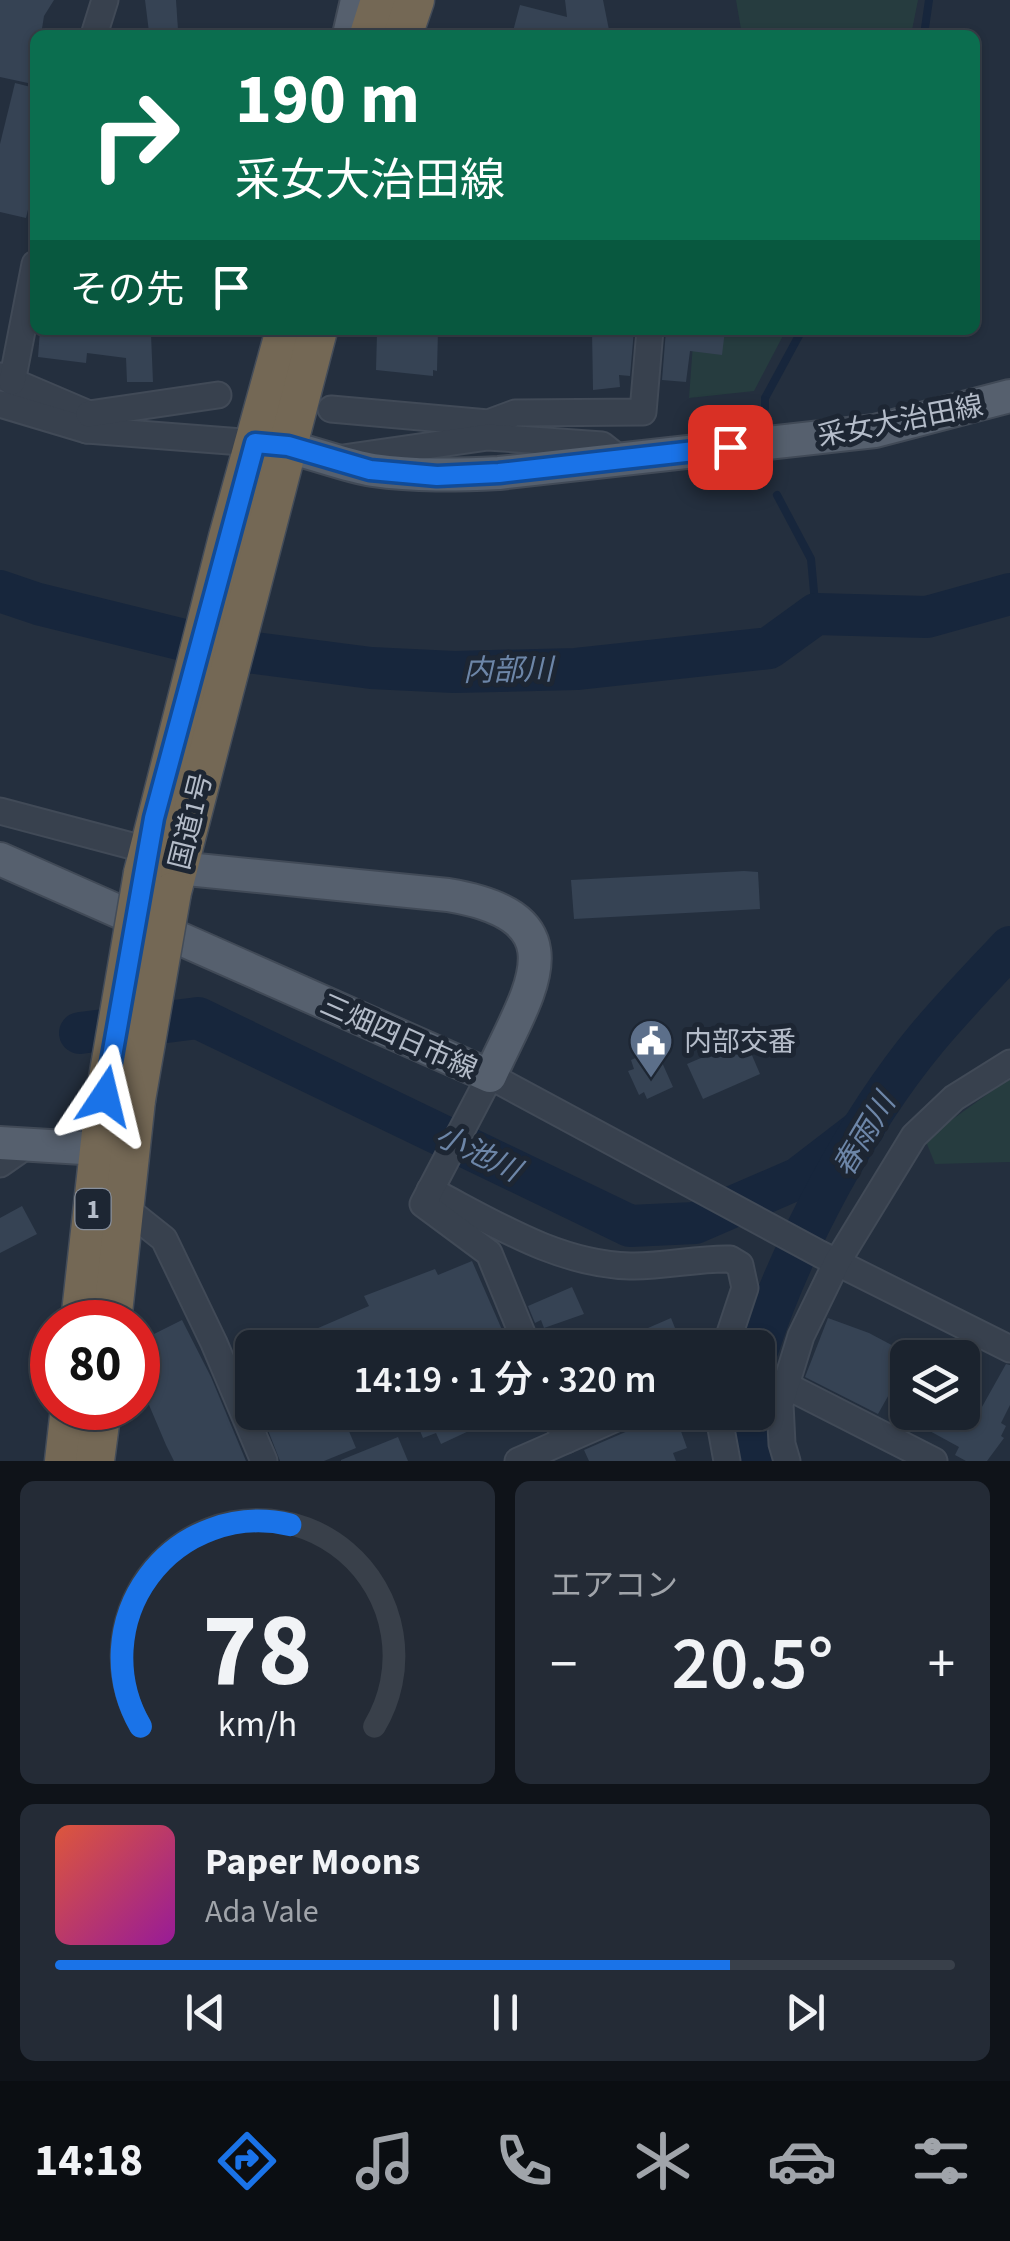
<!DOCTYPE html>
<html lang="ja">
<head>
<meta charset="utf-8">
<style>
	:root { --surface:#1b232e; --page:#242b36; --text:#f1f3f6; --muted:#a0a4aa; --line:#39404a; --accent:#1a73e8 }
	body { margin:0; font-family:"Source Sans 3","Noto Sans JP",sans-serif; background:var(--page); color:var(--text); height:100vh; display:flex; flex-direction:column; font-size:38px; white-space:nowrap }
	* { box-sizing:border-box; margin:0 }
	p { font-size:32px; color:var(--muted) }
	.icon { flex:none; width:55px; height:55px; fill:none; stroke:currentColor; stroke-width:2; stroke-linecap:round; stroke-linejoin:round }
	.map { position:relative; height:1461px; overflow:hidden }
	.sheet { display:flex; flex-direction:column; gap:20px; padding:20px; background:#0f1319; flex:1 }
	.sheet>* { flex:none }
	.banner { position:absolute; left:30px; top:30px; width:950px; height:305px; border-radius:15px; box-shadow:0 2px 8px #0004,0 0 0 2px var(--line); background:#0b6e4f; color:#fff; overflow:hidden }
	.fabs { position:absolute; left:890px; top:1340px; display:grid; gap:20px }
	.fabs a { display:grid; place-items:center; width:90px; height:90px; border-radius:15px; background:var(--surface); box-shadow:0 2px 8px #0004,0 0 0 2px var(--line); font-size:50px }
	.speed { position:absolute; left:30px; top:1300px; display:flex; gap:20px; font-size:50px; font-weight:700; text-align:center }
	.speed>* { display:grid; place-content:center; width:130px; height:130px; border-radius:50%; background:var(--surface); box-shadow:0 2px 8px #0004,0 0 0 2px var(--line); line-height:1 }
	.speed .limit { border:15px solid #d22; background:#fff; color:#111 }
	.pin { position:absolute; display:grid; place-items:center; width:85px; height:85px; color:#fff; margin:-42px; border-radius:20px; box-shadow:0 5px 15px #0006 }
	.me { position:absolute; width:110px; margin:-55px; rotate:10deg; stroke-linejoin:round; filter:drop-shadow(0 0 8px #0008) }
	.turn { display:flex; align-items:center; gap:35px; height:210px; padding:0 40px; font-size:45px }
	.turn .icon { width:130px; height:130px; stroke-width:2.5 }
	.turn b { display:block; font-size:70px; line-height:85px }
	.then { display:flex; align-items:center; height:95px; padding:0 40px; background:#0003; gap:20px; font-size:38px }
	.big { font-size:75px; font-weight:600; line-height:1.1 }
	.sheet .tile { flex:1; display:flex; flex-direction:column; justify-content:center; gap:15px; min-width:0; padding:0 35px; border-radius:15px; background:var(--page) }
	.sheet .dial { align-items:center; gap:0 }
	.dial svg { height:260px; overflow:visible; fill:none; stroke:var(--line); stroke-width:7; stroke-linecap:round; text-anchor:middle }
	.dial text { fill:var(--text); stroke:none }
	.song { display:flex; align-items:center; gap:30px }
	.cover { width:120px; height:120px; border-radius:15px; background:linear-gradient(135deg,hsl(10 70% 55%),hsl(300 70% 35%)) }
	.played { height:10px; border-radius:5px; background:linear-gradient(90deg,var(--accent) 75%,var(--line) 75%) }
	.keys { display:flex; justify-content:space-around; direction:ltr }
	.heat { display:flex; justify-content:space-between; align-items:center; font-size:55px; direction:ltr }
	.sheet .tiles { flex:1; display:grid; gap:20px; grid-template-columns:1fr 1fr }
	.tile:last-child { grid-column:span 2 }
	.trip { position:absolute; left:235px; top:1330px; width:540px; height:100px; border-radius:15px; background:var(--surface); box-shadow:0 2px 8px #0004,0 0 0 2px var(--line); font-weight:600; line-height:100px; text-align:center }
	.menu { display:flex; height:160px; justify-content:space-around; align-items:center; background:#0b0e12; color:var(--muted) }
	.menu .icon { width:70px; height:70px }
	.menu .selected { color:var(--accent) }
	.menu b { font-size:45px; color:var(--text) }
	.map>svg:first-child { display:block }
	.green { fill:#263c3f }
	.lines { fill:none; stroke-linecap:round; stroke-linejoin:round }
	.stream { stroke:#17263c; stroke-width:8 }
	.river { stroke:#17263c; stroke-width:42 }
	.building { fill:#364354 }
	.minor-casing { stroke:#414a57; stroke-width:29 }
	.major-casing { stroke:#414a57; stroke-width:36 }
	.highway-casing { stroke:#434c59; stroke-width:41 }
	.minor { stroke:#38414e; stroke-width:25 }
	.major { stroke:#56606e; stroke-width:32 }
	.highway { stroke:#746855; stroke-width:38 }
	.highway-bridge-casing { stroke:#434c59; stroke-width:41; stroke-linecap:butt }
	.highway-bridge { stroke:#746855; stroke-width:38 }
	.route-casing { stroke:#114b97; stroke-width:25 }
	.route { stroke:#1a73e8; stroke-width:18 }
	.labels { text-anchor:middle; stroke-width:10; stroke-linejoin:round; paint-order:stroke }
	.shield { fill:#1d2633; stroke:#878f9c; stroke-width:2.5 }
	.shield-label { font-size:25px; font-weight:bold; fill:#b4bcc9 }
	.street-label { font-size:28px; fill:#b4bcc9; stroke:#1d2633 }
	.poi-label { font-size:28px; fill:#b4bcc9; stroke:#1d2633; text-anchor:start }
	.water-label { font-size:30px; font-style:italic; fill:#6d86a8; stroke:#1d2633 }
</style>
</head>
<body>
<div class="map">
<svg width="1010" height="1461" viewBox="0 0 1010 1461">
	<rect width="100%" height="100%" fill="#242f3e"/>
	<g class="green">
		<path d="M 736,0 L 918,0 L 911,35 L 742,35 Z"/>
		<path d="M 694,330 L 786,330 L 754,391 L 689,398 Z"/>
		<path d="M 1010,1078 L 1010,1162 L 935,1164 L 925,1139 Z"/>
	</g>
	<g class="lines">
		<g class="stream">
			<path d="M 924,35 L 929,0"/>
			<path d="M 765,408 L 765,398 L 802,330"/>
			<path d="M 777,495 L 811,559 L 816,614"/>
		</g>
		<g class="river">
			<path d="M 0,591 L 38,604 L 216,648 L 371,668 L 454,672 L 576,669 L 769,648 L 816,614 L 927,617 L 1010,594"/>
			<path d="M 80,1033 L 198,1018 L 630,1226 L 695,1223 L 799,1178 L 864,1128"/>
			<path d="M 758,1348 C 792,1246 858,1121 927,1038 C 953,1007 982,977 1010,947"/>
			<path d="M 754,1412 L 762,1461"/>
		</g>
	</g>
	<g class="building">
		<path d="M 0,0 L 54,0 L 44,16 L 41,35 L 35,35 L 28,83 L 0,77 Z"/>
		<path d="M 145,0 L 176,0 L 178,30 L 149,32 Z"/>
		<path d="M 565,0 L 603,0 L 610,35 L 512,35 L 520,5 L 567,17 Z"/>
		<path d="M 15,83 L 35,88 L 35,181 L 26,218 L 0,212 L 0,144 Z"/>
		<path d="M 40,330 L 151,334 L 153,382 L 127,382 L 126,358 L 87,353 L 86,363 L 38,357 Z"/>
		<path d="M 381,330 L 438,330 L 437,371 L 433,370 L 433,376 L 376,370 L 377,333 Z"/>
		<path d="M 592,330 L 634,330 L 630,376 L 619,375 L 620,387 L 593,390 Z"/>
		<path d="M 666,330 L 725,330 L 722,355 L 690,351 L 686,382 L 662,380 Z"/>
		<path d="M 744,871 L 758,872 L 760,909 L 574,919 L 571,880 Z"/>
		<path d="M 745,1039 L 760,1074 L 703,1099 L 687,1064 Z"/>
		<path d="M 656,1049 L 673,1087 L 647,1099 L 644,1092 L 639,1095 L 628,1071 L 634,1069 L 631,1060 Z"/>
		<path d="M 22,1206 L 37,1234 L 0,1253 L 0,1218 Z"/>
		<path d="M 472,1261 L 510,1348 L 272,1348 L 369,1306 L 364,1296 L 435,1269 L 438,1275 Z"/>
		<path d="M 572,1287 L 584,1314 L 544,1328 L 541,1320 L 535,1323 L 528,1306 Z"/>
		<path d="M 671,1318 L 679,1338 L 656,1347 L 648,1328 Z"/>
		<path d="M 828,1318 L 869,1333 L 901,1350 L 890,1378 L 896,1382 L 878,1414 L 805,1377 Z"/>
		<path d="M 182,1320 L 211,1377 L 246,1461 L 174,1461 L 166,1445 L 138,1379 L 138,1358 L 152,1351 L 152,1335 Z"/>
		<path d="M 1006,1364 L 1010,1365 L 1010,1405 L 1001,1423 L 1006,1426 L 1001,1436 L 1004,1438 L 987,1461 L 966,1461 L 955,1455 L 959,1447 L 895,1412 L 962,1412 L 962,1403 L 978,1414 Z"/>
		<path d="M 261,1412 L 341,1412 L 356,1448 L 324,1461 L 280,1461 Z"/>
		<path d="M 412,1412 L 484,1412 L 484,1413 L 467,1420 L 471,1430 L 441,1444 L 436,1433 L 423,1438 Z"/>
		<path d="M 646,1412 L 674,1412 L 687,1448 L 673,1453 L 676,1461 L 589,1461 L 584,1450 L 637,1427 Z"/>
		<path d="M 398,1437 L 408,1461 L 341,1461 L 341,1460 Z"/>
	</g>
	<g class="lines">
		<defs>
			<g id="minor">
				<path d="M 94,35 L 105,0"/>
				<path d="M 0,376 L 89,414 L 87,430"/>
				<path d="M 12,382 L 35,264"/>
				<path d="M 0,404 L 87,430 L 255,443"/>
				<path d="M 331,409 L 488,423 L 515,413 L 643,412 L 650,330"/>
				<path d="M 89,414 L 218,395"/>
				<path d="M 343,458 L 488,437 L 602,445 L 621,460"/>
				<path d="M 0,811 L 147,850"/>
				<path d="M 0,1164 L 30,1143"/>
				<path d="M 430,1190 C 494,1223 557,1264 630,1266 C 664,1267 697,1258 730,1259 L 740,1265 L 745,1288 L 725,1348"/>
				<path d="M 125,1208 L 164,1239 L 214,1343 L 264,1461"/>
				<path d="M 528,1348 L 489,1253 L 423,1204 L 490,1076 L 820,1254 L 1010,1349"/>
				<path d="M 758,1380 L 787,1386 L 934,1461"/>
				<path d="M 554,1412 L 566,1440"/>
				<path d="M 718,1412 L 727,1461"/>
				<path d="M 518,1461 L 630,1412"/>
				<path d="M 787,1461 L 782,1444 L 780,1404 L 801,1336 L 837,1262 L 914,1136 L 954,1098 L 1010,1063"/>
			</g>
			<g id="major">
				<path d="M 349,35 L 357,0"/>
				<path d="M 265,444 C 303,447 336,464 373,470 C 415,476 457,475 499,473 L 875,431 L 1010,396"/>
				<path d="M 0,859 L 490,1076 C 527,993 586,918 448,895 L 177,868"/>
				<path d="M 0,1143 L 99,1149"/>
			</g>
			<g id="highway">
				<path d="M 369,35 L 380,0"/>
				<path d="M 403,35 L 415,0"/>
				<path d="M 143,873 L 228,537 L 285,330"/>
				<path d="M 172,892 L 318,330"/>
				<path d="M 80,1322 L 105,1096"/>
				<path d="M 112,1322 L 136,1100"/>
				<path d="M 64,1461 L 70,1408"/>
				<path d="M 95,1461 L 102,1408"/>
			</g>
		</defs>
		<use href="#minor" class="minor-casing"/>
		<use href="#major" class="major-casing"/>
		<use href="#highway" class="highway-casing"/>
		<use href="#minor" class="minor"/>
		<use href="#major" class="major"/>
		<use href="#highway" class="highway"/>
		<defs>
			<g id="highway-bridge">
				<path d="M 105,1096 L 143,873"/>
				<path d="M 136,1100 L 172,892"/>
			</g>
		</defs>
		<use href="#highway-bridge" class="highway-bridge-casing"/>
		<use href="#highway-bridge" class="highway-bridge"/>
	</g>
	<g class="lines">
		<defs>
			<path id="route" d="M 105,1096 L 154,818 L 255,443 L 288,446 L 370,470 L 437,476 L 499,473 L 730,447"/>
		</defs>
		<use href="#route" class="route-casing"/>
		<use href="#route" class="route"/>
	</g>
	<defs>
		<symbol id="civic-pin" viewBox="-11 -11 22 30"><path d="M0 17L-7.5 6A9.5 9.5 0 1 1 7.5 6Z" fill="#5c6f8a" stroke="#1d2633"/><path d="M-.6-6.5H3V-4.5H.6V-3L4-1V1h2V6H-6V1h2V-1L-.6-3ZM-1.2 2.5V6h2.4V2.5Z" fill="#fff"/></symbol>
	</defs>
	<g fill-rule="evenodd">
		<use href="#civic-pin" x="626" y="1016" width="50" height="68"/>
	</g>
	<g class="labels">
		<rect class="shield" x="75.5" y="1189" width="35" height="40" rx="8"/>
		<g class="shield-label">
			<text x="93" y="1218">1</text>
		</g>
		<g class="street-label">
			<text transform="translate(900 420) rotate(-11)" y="10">采女大治田線</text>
			<text transform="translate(190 821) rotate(-76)" y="10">国道1号</text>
			<text transform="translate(399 1036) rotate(24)" y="10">三畑四日市線</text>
		</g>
		<g class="poi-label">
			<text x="684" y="1051">内部交番</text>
		</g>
		<g class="water-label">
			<text transform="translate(508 670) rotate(-1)" y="10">内部川</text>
			<text transform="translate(864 1135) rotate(-59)" y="10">春雨川</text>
			<text transform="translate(478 1153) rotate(26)" y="10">小池川</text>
		</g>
	</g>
</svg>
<div class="fabs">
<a><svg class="icon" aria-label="layers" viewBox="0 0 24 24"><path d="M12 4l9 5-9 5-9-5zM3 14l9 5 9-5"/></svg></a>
</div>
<div class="speed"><div class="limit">80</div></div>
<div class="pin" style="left:730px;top:447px;background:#d93025"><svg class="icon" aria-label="arrive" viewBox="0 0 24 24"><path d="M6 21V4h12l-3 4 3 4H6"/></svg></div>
<svg class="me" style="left:105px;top:1096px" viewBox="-20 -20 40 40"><path d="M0-17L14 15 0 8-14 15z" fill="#1a73e8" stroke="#fff" stroke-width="4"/></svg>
<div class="trip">14:19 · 1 分 · 320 m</div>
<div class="banner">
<div class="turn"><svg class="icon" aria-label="right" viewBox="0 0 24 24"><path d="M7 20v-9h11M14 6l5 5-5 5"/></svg><div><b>190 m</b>采女大治田線</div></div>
<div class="then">その先<svg class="icon" aria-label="arrive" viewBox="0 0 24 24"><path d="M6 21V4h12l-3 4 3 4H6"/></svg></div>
</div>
</div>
<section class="sheet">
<div class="tiles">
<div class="tile dial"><svg viewBox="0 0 100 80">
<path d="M14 69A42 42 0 1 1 86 69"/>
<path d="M14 69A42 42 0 0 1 60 7" stroke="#1a73e8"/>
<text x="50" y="56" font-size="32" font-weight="700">78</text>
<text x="50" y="72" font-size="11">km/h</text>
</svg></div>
<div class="tile"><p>エアコン</p>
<div class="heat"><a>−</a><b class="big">20.5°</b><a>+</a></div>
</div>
<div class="tile">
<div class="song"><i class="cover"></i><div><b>Paper Moons</b><p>Ada Vale</p></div></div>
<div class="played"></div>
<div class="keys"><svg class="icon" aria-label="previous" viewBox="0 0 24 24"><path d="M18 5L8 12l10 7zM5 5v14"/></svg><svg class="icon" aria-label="pause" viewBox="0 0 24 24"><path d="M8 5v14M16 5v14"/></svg><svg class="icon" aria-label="next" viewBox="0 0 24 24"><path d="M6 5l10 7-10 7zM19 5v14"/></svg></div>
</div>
</div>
</section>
<nav class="menu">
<b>14:18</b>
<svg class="icon selected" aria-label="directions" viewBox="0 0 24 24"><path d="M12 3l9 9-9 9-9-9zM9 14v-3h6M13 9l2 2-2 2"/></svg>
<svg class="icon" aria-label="music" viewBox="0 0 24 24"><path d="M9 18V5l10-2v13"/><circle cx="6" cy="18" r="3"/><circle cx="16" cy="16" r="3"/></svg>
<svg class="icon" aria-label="phone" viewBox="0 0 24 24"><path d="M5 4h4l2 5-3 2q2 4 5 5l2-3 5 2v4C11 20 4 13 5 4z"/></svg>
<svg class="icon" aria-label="climate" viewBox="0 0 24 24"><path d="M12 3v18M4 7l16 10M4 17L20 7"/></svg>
<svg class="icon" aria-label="car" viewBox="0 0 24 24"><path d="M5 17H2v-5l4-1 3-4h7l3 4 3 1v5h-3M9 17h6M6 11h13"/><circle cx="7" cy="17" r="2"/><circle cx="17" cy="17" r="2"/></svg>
<svg class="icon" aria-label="filters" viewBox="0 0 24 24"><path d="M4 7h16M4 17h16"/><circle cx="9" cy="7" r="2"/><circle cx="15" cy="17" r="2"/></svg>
</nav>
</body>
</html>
